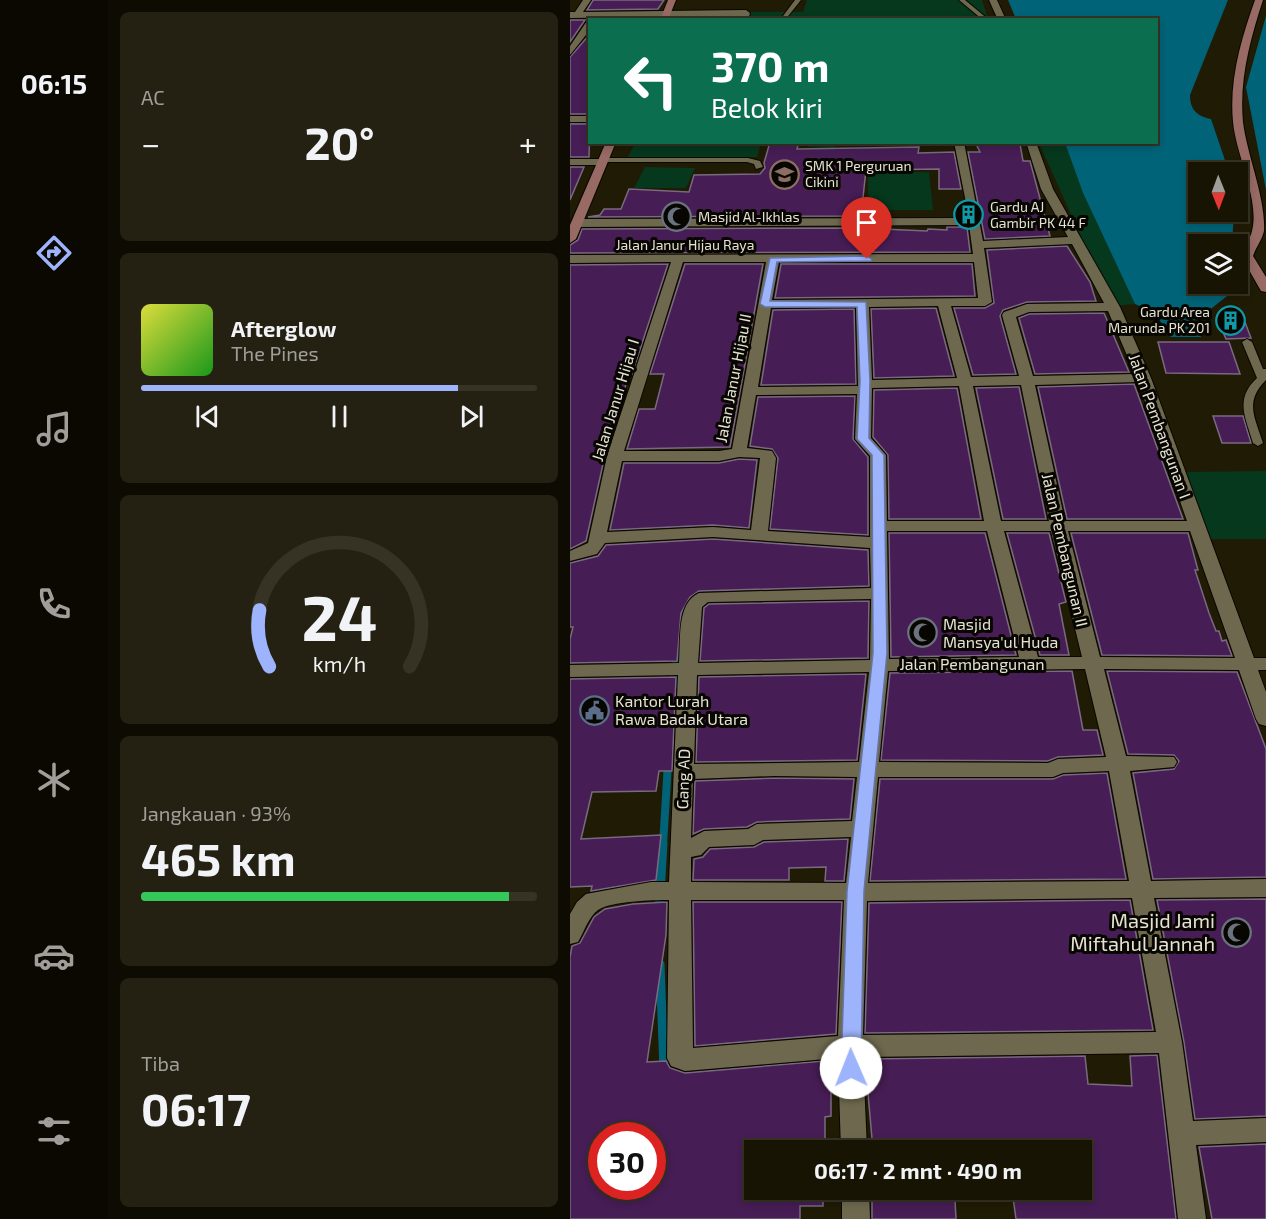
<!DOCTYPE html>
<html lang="id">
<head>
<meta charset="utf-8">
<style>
	:root { --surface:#181403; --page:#252112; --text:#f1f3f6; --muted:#9f9e9a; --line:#363325; --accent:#9db4fd }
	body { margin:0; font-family:"Exo 2",sans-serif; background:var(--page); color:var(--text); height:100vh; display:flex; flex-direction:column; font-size:22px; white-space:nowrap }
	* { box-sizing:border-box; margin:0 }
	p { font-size:20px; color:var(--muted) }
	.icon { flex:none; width:33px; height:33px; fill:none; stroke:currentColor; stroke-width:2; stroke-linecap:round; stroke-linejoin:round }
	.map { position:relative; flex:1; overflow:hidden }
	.panel { display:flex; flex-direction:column; gap:12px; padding:12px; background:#0d0b02; width:462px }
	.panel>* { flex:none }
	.guide { position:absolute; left:18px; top:18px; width:570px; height:126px; border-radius:0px; box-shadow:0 3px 9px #0003,0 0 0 2px var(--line); background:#0b6e4f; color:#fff; overflow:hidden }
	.needle { width:39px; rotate:179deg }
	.controls { position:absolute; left:618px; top:162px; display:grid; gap:12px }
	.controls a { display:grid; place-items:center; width:60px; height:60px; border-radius:0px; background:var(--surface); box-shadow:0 3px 9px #0003,0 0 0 2px var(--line); font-size:30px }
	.speed { position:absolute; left:18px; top:1122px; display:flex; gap:12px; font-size:30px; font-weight:700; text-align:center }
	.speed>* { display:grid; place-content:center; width:78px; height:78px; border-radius:50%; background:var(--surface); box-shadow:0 3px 9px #0003,0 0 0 2px var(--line); line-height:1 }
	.speed .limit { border:9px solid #d22; background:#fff; color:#111 }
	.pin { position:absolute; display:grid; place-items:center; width:51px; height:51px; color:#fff; margin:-62px -26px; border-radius:50% 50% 50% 0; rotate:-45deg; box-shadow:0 0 6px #0007 }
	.pin .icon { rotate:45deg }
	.me { position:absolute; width:66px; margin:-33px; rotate:359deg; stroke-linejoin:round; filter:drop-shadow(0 0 4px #0008) }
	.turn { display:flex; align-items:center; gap:21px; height:126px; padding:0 24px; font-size:27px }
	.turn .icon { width:78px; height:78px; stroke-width:2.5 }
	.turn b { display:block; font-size:42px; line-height:51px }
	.big { font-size:45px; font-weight:700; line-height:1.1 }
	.panel .tile { flex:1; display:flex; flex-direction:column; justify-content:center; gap:9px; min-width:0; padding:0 21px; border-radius:9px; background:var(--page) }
	.panel .dial { align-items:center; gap:0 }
	.dial svg { height:156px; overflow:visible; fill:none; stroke:var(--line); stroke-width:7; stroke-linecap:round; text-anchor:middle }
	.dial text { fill:var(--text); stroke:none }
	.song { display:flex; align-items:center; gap:18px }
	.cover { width:72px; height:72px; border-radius:9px; background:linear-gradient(135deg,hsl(60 70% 55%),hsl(120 70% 35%)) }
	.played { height:6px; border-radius:3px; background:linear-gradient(90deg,var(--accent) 80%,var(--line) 80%) }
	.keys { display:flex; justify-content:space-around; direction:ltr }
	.heat { display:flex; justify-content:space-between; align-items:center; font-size:33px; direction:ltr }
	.charge { height:9px; border-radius:4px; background:linear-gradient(90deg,#34c759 93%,var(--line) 0) }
	.trip { position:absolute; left:174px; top:1140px; width:348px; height:60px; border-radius:0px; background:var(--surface); box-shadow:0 3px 9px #0003,0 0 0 2px var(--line); font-weight:700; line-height:60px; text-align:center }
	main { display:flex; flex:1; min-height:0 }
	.menu { display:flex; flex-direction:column; width:108px; justify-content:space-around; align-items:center; background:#0a0801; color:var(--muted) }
	.menu .icon { width:42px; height:42px }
	.menu .current { color:var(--accent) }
	.menu b { font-size:27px; color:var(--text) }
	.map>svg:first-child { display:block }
	.green { fill:#05381d }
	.water { fill:#006377 }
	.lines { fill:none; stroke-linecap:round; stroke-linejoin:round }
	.stream-far2 { stroke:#006377; stroke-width:4 }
	.stream-far1 { stroke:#006377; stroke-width:8 }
	.stream { stroke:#006377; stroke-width:9 }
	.building { fill:#461d54; stroke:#7a6a81; stroke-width:1.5; fill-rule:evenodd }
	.lane-casing { stroke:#0a0600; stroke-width:2 }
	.street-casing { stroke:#0a0600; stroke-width:2 }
	.secondary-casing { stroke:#0a0600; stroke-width:2 }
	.lane { fill:#6e694e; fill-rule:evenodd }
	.street { fill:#6e694e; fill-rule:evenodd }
	.secondary { fill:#976a64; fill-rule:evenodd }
	.route { fill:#9db4fd; stroke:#6675a4; stroke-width:1.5 }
	.labels { text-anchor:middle; stroke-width:6; stroke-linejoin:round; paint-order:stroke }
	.far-poi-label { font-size:14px; fill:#e5e2d3; stroke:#080601; text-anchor:start }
	.far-street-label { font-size:14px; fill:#e5e2d3; stroke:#080601 }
	.street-label { font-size:16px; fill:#e5e2d3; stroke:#080601 }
	.poi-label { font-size:16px; fill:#e5e2d3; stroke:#080601; text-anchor:start }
	.near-poi-label { font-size:20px; fill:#e5e2d3; stroke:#080601; text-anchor:end }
</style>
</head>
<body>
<main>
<nav class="menu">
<b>06:15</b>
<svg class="icon current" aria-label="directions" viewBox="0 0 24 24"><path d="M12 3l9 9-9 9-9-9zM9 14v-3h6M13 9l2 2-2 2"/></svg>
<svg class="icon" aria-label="music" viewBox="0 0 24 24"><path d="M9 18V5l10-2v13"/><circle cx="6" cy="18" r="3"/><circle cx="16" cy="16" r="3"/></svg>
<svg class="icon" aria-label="phone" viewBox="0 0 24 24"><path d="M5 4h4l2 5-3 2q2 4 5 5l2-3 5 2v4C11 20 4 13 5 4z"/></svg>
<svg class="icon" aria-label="climate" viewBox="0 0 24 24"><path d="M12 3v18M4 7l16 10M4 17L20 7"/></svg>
<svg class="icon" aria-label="car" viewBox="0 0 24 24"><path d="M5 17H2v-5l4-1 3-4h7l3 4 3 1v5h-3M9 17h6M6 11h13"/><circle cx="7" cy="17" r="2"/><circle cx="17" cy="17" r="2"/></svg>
<svg class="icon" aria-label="filters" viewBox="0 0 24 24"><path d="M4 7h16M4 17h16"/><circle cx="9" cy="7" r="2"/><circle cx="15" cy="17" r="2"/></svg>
</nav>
<section class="panel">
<div class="tile"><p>AC</p>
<div class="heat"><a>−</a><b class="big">20°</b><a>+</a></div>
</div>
<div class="tile">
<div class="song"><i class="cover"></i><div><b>Afterglow</b><p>The Pines</p></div></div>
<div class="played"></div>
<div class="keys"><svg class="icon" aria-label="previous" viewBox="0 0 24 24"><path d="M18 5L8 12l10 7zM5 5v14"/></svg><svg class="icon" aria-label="pause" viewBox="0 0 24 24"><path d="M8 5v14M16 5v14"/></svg><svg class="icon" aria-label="next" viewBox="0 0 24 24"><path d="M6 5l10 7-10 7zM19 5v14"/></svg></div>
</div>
<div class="tile dial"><svg viewBox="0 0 100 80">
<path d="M14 69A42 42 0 1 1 86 69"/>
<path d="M14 69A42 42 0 0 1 9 40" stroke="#9db4fd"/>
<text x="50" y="56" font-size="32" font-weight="700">24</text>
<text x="50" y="72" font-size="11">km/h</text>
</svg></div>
<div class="tile"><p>Jangkauan · 93%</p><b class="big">465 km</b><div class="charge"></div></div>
<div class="tile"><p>Tiba</p><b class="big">06:17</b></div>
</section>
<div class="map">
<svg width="696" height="1219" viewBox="0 0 696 1219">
	<rect width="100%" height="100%" fill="#201b04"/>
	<g class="green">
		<path d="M 237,0 L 412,0 L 418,19 L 179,20 L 181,12 L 233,12 Z"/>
		<path d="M 65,143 L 65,142 L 191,143 L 187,157 L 58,157 Z"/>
		<path d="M 239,143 L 363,142 L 363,145 L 266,144 L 265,148 L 238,147 Z"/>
		<path d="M 469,143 L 495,143 L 513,193 L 565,304 L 542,306 Z"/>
		<path d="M 75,167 L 125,168 L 116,188 L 64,188 Z"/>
		<path d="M 359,172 L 363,210 L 298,210 L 298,173 Z"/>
		<path d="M 696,471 L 696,539 L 637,539 L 615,472 Z"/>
	</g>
	<g class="water">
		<path d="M 438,0 L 658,0 L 620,95 C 620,110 627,116 641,119 L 659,172 L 628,172 L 628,212 L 664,212 L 662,244 L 628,244 L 628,284 L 668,284 L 668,276 L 667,288 L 642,308 L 622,313 L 631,337 L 601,337 L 585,313 L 565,304 L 513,193 L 495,143 L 586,142 L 586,20 L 446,19 Z"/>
		<path d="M 696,16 L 696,190 L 676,87 Z"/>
	</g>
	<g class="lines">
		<path class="stream-far2" d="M 0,123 L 20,123"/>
		<g class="stream-far1">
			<path d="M 103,686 L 112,604"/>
			<path d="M 93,845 L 98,763"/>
		</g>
		<g class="stream">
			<path d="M 89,911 L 93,843"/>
			<path d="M 90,964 L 94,1070"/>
		</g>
	</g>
	<g class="building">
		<path d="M 23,0 L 94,0 L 88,9 L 17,10 Z"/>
		<path d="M 0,20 L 15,20 L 0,42 Z"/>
		<path d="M 20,34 L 20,114 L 0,114 L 0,57 Z"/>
		<path d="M 0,124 L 20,124 L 19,157 L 0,157 Z"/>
		<path d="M 200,142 L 229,142 L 227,149 L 349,147 L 348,153 L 384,152 L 391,189 L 369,189 L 369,169 L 296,170 L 291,216 L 18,217 L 30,215 L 34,209 L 51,209 L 59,189 L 119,192 L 124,175 L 190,174 L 195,168 L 194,163 Z"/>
		<path d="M 406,144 L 450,144 L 453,161 L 460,161 L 480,236 L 415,239 L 398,152 L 410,152 Z"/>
		<path d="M 0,167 L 14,167 L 0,200 Z"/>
		<path d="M 377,227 L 397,227 L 400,252 L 0,253 L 0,245 L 8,240 L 12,229 L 290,228 L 357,231 L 358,229 L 377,230 Z"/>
		<path d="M 497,246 L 520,282 L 526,301 L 457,302 L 433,310 L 430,316 L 446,374 L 403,375 L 384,308 L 415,308 L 424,303 L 417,250 Z"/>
		<path d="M 98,264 L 62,374 L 59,374 L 35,455 L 16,541 L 0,549 L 0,265 Z"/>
		<path d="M 115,264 L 193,264 L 160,447 L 57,449 L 69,409 L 85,409 L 94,374 L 80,374 Z"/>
		<path d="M 211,264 L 402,264 L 405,296 L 205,298 Z"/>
		<path d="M 366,308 L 384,376 L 304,378 L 301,309 Z"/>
		<path d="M 284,309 L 286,384 L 191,385 L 203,310 Z"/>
		<path d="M 534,313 L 559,372 L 465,374 L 449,318 L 459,314 Z"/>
		<path d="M 673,317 L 681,338 L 656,339 L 647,318 Z"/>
		<path d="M 588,342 L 659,342 L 670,374 L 596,373 Z"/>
		<path d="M 564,384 L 613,519 L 497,519 L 468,387 Z"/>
		<path d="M 449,387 L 476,519 L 433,519 L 406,388 Z"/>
		<path d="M 387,388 L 411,519 L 319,519 L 318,455 L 303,437 L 304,390 Z"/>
		<path d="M 285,396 L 283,439 L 298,457 L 298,535 L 200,529 L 208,458 L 202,449 L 180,446 L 188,397 Z"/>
		<path d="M 643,416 L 673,416 L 681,443 L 652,443 Z"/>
		<path d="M 169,459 L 187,460 L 179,528 L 143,525 L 40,530 L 54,463 L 149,463 Z"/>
		<path d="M 319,533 L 415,533 L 446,655 L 321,657 Z"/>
		<path d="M 437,533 L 479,533 L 496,602 L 489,604 L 499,655 L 470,655 Z"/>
		<path d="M 501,533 L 618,533 L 628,570 L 625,570 L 639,613 L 646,631 L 649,631 L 652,641 L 656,640 L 662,656 L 532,655 Z"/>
		<path d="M 143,539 L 298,550 L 299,586 L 129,591 L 120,597 L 111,613 L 107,661 L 0,663 L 0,639 L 3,627 L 0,627 L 0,563 L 28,556 L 36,545 Z"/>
		<path d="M 299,601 L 298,658 L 130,661 L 134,608 L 139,604 Z"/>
		<path d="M 502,671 L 513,730 L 527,730 L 533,755 L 488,757 L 478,761 L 311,760 L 320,673 Z"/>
		<path d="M 537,671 L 667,672 L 696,749 L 696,877 L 583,879 L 563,773 L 604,769 L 609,761 L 604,755 L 558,754 Z"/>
		<path d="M 296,674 L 287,760 L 126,762 L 129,677 Z"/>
		<path d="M 106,677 L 102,771 L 89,771 L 86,791 L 22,792 L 11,839 L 91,835 L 86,880 L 21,891 L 22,886 L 0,887 L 0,679 Z"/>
		<path d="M 537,773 L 556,879 L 300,881 L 310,779 L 483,779 L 493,775 Z"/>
		<path d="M 204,778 L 284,779 L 280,819 L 187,822 L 177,827 L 134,829 L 123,834 L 125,781 Z"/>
		<path d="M 278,839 L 274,881 L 255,881 L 256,867 L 219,868 L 219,880 L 123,880 L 124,859 L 133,857 L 140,849 L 184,847 L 194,842 Z"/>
		<path d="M 696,899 L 696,1116 L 625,1119 L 614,1042 L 587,900 Z"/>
		<path d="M 560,900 L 583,1030 L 295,1033 L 299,903 Z"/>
		<path d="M 97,902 L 96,935 L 77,1062 L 96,1061 L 100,1068 L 115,1073 L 266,1060 L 267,1088 L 261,1088 L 261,1116 L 255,1117 L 255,1150 L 184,1150 L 184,1190 L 253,1190 L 253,1206 L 230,1206 L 230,1219 L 0,1219 L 0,957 L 2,946 L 10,943 L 24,917 L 35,909 L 63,904 ZM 32,1136 L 82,1136 L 82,1186 L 32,1186 Z"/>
		<path d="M 123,902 L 272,902 L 266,1034 L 125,1046 Z"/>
		<path d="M 587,1055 L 606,1219 L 446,1219 L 442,1190 L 516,1190 L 512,1150 L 493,1150 L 493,1146 L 460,1147 L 460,1150 L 303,1150 L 295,1059 L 515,1056 L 518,1084 L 562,1086 L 560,1056 Z"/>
		<path d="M 696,1144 L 696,1219 L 642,1219 L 629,1147 Z"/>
		<path d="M 302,1190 L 374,1190 L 374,1200 L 385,1200 L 386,1219 L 302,1219 Z"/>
	</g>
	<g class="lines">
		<defs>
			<g id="lane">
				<path d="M 225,0 L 231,0 L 215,20 L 210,20 Z"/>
				<path d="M 389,0 L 395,0 L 419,20 L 413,20 Z"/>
				<path d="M 30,158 L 178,158 L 190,161 L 193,167 L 186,169 L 184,164 L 177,162 L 30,162 Z"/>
				<path d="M 677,339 L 682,342 L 693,369 L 696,369 L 696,380 C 674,402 685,417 693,443 L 688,446 L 683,443 C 676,418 664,399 687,378 L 672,342 Z"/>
			</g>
			<g id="street">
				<path d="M 13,0 L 21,0 L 13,12 L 176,10 L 180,13 L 178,20 L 170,20 L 171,16 L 0,18 L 0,12 L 5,12 Z"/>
				<path d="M 419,0 L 427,0 L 436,20 L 428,20 Z"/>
				<path d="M 17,21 L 20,21 L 20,30 L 0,55 L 0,46 Z"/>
				<rect x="0" y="116" width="20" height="6"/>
				<path d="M 384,142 L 394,142 L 413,241 L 498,237 L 471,189 L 456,142 L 466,142 L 483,189 L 550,307 L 581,378 L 684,658 L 696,658 L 696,670 L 688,670 L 696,692 L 696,726 L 689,724 L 686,719 L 669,670 L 534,669 L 556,756 L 604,757 L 607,762 L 604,767 L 560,771 L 581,881 L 696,879 L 696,897 L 584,898 L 612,1042 L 623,1121 L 696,1118 L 696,1142 L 626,1145 L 636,1219 L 608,1219 L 589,1053 L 293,1057 L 297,1150 L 271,1150 L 268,1058 L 115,1071 L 101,1066 L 97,1058 L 99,900 C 83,900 41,901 28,910 C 19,916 14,932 8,942 L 0,944 L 0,914 L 7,902 L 16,894 L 81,882 L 99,882 L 108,675 L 0,677 L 0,665 L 109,663 C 111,641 106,603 129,593 L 301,588 L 300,548 L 143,537 L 35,543 L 27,554 L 0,561 L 0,551 L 18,543 L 37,456 L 101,262 L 0,263 L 0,255 L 403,254 L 399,225 L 7,227 L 1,223 L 7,219 L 399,218 ZM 502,244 L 534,303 L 457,304 L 434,312 L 432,315 L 449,376 L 401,377 L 381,306 L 415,306 L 422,302 L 414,248 ZM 113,262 L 196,262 L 162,449 L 149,451 L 54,451 ZM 209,262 L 404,262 L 408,298 L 202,300 ZM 368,306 L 387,378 L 302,380 L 299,307 ZM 286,307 L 288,386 L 188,387 L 201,308 ZM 538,311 L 565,374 L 463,376 L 446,317 L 459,312 ZM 568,382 L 617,521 L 495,521 L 465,385 ZM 451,385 L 479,521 L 431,521 L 403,386 ZM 389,386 L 414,521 L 317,521 L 316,455 L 301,438 L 302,388 ZM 287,394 L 285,439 L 300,456 L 300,537 L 198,531 L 206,458 L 202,451 L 177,448 L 186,395 ZM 169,457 L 190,458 L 181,530 L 143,527 L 37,532 L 52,461 L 149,461 ZM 317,531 L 417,531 L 449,657 L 319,659 ZM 434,531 L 481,531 L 512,657 L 468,657 ZM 498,531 L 620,531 L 665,658 L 530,657 ZM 301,599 L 300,660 L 128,663 L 132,607 L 138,602 ZM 515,669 L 536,757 L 488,759 L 478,763 L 309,762 L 318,671 ZM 299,672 L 289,762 L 124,764 L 127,675 ZM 539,771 L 559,881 L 298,883 L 308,777 L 483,777 L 493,773 ZM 204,776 L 287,777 L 282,821 L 187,824 L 178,829 L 134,831 L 121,838 L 123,779 ZM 281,837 L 276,883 L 121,882 L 121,857 L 131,855 L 139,847 L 184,845 L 193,840 ZM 562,898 L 586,1032 L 293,1035 L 297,901 ZM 121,900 L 274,900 L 268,1036 L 123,1048 Z"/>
				<path d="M 0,159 L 32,159 L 37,162 L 32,165 L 0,165 Z"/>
				<path d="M 272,1190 L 299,1190 L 300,1219 L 272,1219 Z"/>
			</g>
			<g id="secondary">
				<path d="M 98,0 L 106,0 L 98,20 L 90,20 Z"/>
				<path d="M 685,0 L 693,0 C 680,40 669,80 673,122 C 677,155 696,199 694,231 C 692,240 686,247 683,256 L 696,277 L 696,292 L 691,291 L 671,256 C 673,247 680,240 682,231 C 690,200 666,155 663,122 C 659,80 671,39 685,0 Z"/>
				<path d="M 36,142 L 46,142 L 6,239 L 0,243 L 0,225 Z"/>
			</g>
		</defs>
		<use href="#lane" class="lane-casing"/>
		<use href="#street" class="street-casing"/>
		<use href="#secondary" class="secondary-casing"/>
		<use href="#lane" class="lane"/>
		<use href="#street" class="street"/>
		<use href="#secondary" class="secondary"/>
	</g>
	<path class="route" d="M 297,256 L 302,259 L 301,261 L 207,262 L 200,301 L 296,302 L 300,381 L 299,438 L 314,455 L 317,653 L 294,891 L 291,1068 L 288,1074 L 281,1077 L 274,1074 L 271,1068 L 277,891 L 303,653 L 302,455 L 287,439 L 290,381 L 287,307 L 195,307 L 190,304 L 200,258 Z"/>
	<defs>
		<symbol id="school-ring" viewBox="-11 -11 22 22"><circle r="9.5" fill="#080601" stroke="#8d6e63" stroke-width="1.5"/><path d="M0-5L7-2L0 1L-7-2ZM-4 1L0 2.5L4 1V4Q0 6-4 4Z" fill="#8d6e63"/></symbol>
		<symbol id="building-ring" viewBox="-11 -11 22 22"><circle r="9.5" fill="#080601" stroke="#0f9aa8" stroke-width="1.5"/><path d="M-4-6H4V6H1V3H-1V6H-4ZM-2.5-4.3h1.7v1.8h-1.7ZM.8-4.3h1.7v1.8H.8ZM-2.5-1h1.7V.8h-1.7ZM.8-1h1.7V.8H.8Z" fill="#0f9aa8"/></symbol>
		<symbol id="mosque-ring" viewBox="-11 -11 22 22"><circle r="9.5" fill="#080601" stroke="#6b7280" stroke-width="1.5"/><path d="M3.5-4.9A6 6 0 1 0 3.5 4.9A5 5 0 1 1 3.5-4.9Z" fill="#6b7280"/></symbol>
		<symbol id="civic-ring" viewBox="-11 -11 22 22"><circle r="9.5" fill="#080601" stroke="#5c6f8a" stroke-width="1.5"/><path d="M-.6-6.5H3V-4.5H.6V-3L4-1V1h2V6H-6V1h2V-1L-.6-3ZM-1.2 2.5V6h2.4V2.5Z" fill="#5c6f8a"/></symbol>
	</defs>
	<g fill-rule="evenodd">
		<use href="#school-ring" x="198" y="158" width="33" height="33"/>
		<use href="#building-ring" x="382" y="198" width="33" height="33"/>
		<use href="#mosque-ring" x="90" y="200" width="33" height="33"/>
		<use href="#building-ring" x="644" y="304" width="33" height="33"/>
		<use href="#mosque-ring" x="336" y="616" width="33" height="33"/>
		<use href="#civic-ring" x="8" y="694" width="33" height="33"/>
		<use href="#mosque-ring" x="650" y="916" width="33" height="33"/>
	</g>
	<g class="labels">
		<g class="far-poi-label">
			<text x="235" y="171">SMK 1 Perguruan<tspan x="235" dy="16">Cikini</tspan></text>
			<text x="420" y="212">Gardu AJ<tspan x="420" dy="16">Gambir PK 44 F</tspan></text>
			<text x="128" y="222">Masjid Al-Ikhlas</text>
			<text x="640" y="317" text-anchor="end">Gardu Area<tspan x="640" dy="16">Marunda PK 201</tspan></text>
		</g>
		<g class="far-street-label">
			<text x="115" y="250">Jalan Janur Hijau Raya</text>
		</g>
		<g class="street-label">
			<text transform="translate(163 378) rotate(-79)" y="6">Jalan Janur Hijau II</text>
			<text transform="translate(45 400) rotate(-73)" y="6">Jalan Janur Hijau I</text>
			<text transform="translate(590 426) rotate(70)" y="6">Jalan Pembangunan I</text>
			<text transform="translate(495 550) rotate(77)" y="6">Jalan Pembangunan II</text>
			<text x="402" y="670">Jalan Pembangunan</text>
			<text transform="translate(113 779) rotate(-88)" y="6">Gang AD</text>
		</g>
		<g class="poi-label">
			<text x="373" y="630">Masjid<tspan x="373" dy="18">Mansya'ul Huda</tspan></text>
			<text x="45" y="707">Kantor Lurah<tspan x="45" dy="18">Rawa Badak Utara</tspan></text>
		</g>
		<g class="near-poi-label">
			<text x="645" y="928">Masjid Jami<tspan x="645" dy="23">Miftahul Jannah</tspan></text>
		</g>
	</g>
</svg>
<div class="controls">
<a><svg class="needle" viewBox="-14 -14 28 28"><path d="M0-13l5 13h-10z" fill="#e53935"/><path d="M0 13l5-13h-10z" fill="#9f9e9a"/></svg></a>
<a><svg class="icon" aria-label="layers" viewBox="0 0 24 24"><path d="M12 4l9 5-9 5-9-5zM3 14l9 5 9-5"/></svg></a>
</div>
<div class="speed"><div class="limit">30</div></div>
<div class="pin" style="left:297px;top:259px;background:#d93025"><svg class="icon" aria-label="arrive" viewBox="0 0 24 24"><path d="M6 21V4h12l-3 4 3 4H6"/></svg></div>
<svg class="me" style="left:281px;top:1068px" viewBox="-20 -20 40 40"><circle r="19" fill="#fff"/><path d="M0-13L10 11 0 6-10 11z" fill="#9db4fd"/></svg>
<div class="trip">06:17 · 2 mnt · 490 m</div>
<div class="guide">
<div class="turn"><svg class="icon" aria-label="left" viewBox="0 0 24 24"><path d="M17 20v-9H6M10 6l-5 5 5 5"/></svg><div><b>370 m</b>Belok kiri</div></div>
</div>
</div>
</main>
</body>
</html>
